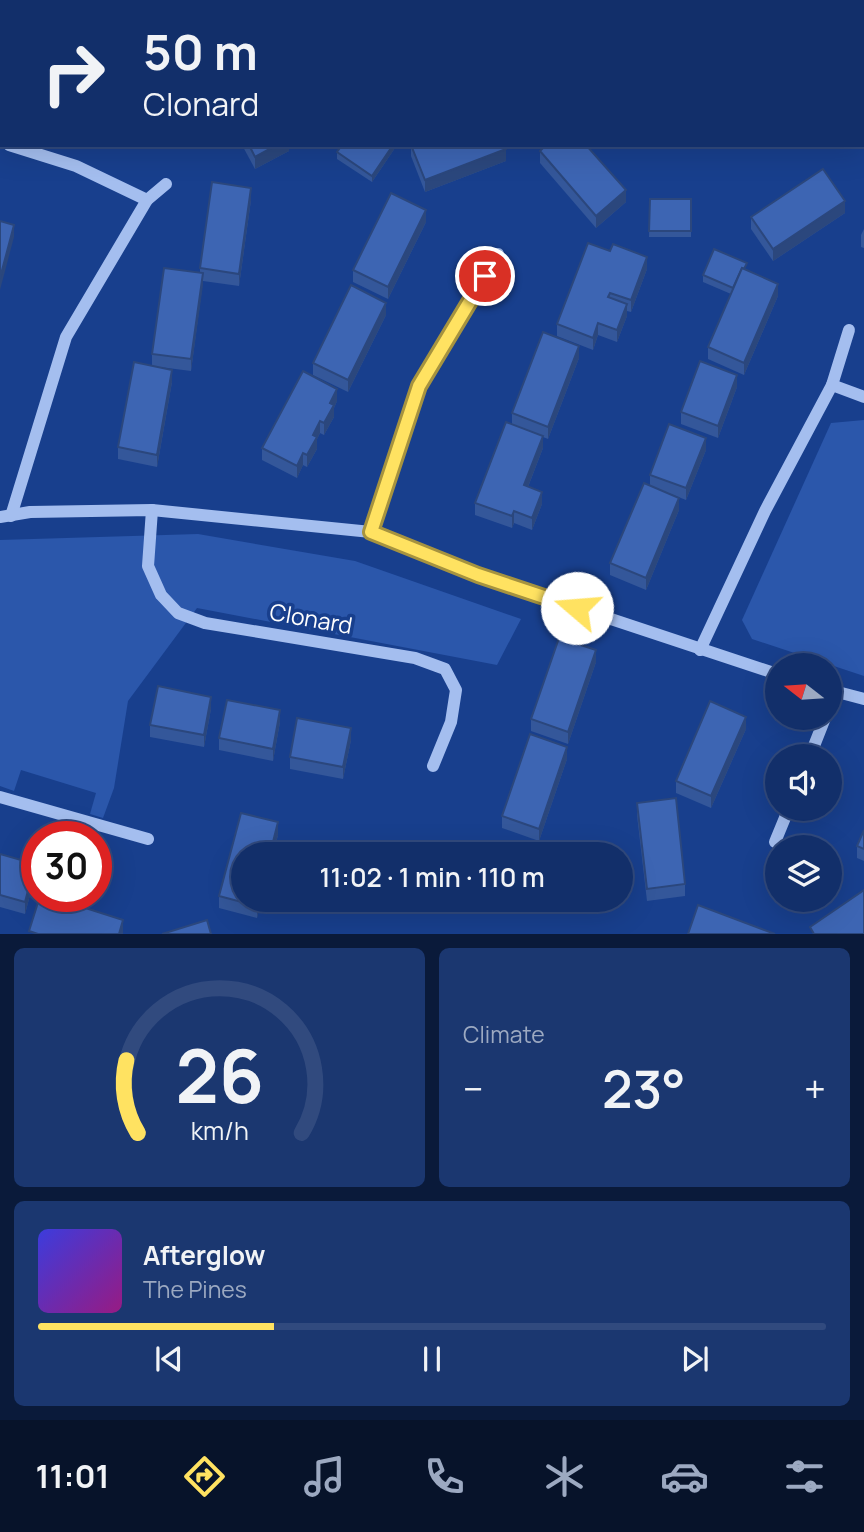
<!DOCTYPE html>
<html lang="en">
<head>
<meta charset="utf-8">
<style>
	:root { --surface:#122f6a; --page:#1b3770; --text:#f1f3f6; --muted:#9ca9c1; --line:#314a7e; --accent:#ffe261 }
	body { margin:0; font-family:Manrope,sans-serif; background:var(--page); color:var(--text); height:100vh; display:flex; flex-direction:column; font-size:26px; white-space:nowrap }
	* { box-sizing:border-box; margin:0 }
	p { font-size:23px; color:var(--muted) }
	.icon { flex:none; width:38px; height:38px; fill:none; stroke:currentColor; stroke-width:2; stroke-linecap:round; stroke-linejoin:round }
	.map { position:relative; height:934px; overflow:hidden }
	.drawer { display:flex; flex-direction:column; gap:14px; padding:14px; background:#0a1a3a; flex:1 }
	.drawer>* { flex:none }
	.guide { position:absolute; left:0px; top:0px; width:864px; height:147px; box-shadow:0 7px 28px #0002,0 0 0 2px var(--line); background:#122f6a; color:var(--text); overflow:hidden }
	.needle { width:46px; rotate:287deg }
	.fabs { position:absolute; left:765px; top:653px; display:grid; gap:14px }
	.fabs a { display:grid; place-items:center; width:77px; height:77px; border-radius:50%; background:var(--surface); box-shadow:0 7px 28px #0002,0 0 0 2px var(--line); font-size:35px }
	.speed { position:absolute; left:21px; top:821px; display:flex; gap:14px; font-size:35px; font-weight:700; text-align:center }
	.speed>* { display:grid; place-content:center; width:91px; height:91px; border-radius:50%; background:var(--surface); box-shadow:0 7px 28px #0002,0 0 0 2px var(--line); line-height:1 }
	.speed .limit { border:10px solid #d22; background:#fff; color:#111 }
	.pin { position:absolute; display:grid; place-items:center; width:60px; height:60px; color:#fff; margin:-30px; border:4px solid #fff; border-radius:50%; box-shadow:0 2px 7px #0007 }
	.me { position:absolute; width:77px; margin:-38px; rotate:288deg; stroke-linejoin:round; filter:drop-shadow(0 0 5px #0008) }
	.turn { display:flex; align-items:center; gap:24px; height:147px; padding:0 28px; font-size:32px }
	.turn .icon { width:91px; height:91px; stroke-width:2.5 }
	.turn b { display:block; font-size:49px; line-height:60px }
	.big { font-size:52px; font-weight:600; line-height:1.1 }
	.drawer .card { flex:1; display:flex; flex-direction:column; justify-content:center; gap:10px; min-width:0; padding:0 24px; border-radius:10px; background:var(--page) }
	.drawer .dial { align-items:center; gap:0 }
	.dial svg { height:182px; overflow:visible; fill:none; stroke:var(--line); stroke-width:7; stroke-linecap:round; text-anchor:middle }
	.dial text { fill:var(--text); stroke:none }
	.song { display:flex; align-items:center; gap:21px }
	.cover { width:84px; height:84px; border-radius:10px; background:linear-gradient(135deg,hsl(240 70% 55%),hsl(310 70% 35%)) }
	.played { height:7px; border-radius:4px; background:linear-gradient(90deg,var(--accent) 30%,var(--line) 30%) }
	.keys { display:flex; justify-content:space-around; direction:ltr }
	.heat { display:flex; justify-content:space-between; align-items:center; font-size:38px; direction:ltr }
	.drawer .tiles { flex:1; display:grid; gap:14px; grid-template-columns:1fr 1fr }
	.card:last-child { grid-column:span 2 }
	.trip { position:absolute; left:231px; top:842px; width:402px; height:70px; border-radius:35px; background:var(--surface); box-shadow:0 7px 28px #0002,0 0 0 2px var(--line); font-weight:600; line-height:70px; text-align:center }
	.tab-bar { display:flex; height:112px; justify-content:space-around; align-items:center; background:#07132a; color:var(--muted) }
	.tab-bar .icon { width:49px; height:49px }
	.tab-bar .on { color:var(--accent) }
	.tab-bar b { font-size:32px; color:var(--text) }
	.map>svg:first-child { display:block }
	.green { fill:#2b57ab }
	.lines { fill:none; stroke-linecap:round; stroke-linejoin:round }
	.stream { stroke:#96b7f1; stroke-width:10 }
	.minor { stroke:#a4beef; stroke-width:12 }
	.wall { fill:#34579a }
	.shaded-wall { fill:#2b477d }
	.building { fill:#3d65b3; stroke:#2b477d; stroke-width:2 }
	.route-casing { stroke:#a6933f; stroke-width:18 }
	.route { stroke:#ffe261; stroke-width:12 }
	.labels { text-anchor:middle; stroke-width:7; stroke-linejoin:round; paint-order:stroke }
	.street-label { font-size:23px; fill:#fff; stroke:#183f8d }
</style>
</head>
<body>
<div class="map">
<svg width="864" height="934" viewBox="0 0 864 934">
	<rect width="100%" height="100%" fill="#183f8d"/>
	<g class="green">
		<path d="M 864,420 L 864,676 L 752,639 L 742,620 L 831,423 Z"/>
		<path d="M 198,534 L 355,561 L 521,619 L 497,665 L 197,608 L 128,701 L 114,788 L 103,818 L 90,814 L 96,793 L 21,770 L 14,791 L 0,786 L 0,540 Z"/>
	</g>
	<g class="lines">
		<g class="stream">
			<path d="M 212,0 L 222,2"/>
			<path d="M 863,125 L 864,125"/>
		</g>
		<g class="minor">
			<path d="M 9,145 L 76,166 L 147,200"/>
			<path d="M 832,385 L 849,330"/>
			<path d="M 152,510 L 148,566 L 161,595 L 178,613 L 205,623 L 415,658 L 445,669 L 456,690 L 451,722 L 433,766"/>
			<path d="M 11,516 L 66,337 L 147,200 L 166,184"/>
			<path d="M 0,517 L 30,512 L 152,510 L 371,532 L 478,575 L 777,674"/>
			<path d="M 371,532 L 419,386 L 498,254"/>
			<path d="M 700,650 L 765,511 L 832,385 L 864,397"/>
			<path d="M 830,690 L 864,699"/>
			<path d="M 830,706 L 835,692"/>
			<path d="M 810,756 L 825,718"/>
			<path d="M 0,797 L 148,839"/>
			<path d="M 775,842 L 789,808"/>
		</g>
	</g>
	<g class="wall">
		<path d="M 0,0 L 2,2 L 2,54 L 0,54 Z"/>
		<path d="M 242,145 L 289,145 L 289,151 L 255,169 Z"/>
		<path d="M 397,145 L 372,182 L 337,159 L 337,152 Z"/>
		<path d="M 411,145 L 506,161 L 425,192 L 411,156 Z"/>
		<path d="M 540,151 L 626,202 L 596,228 L 540,163 Z"/>
		<path d="M 650,199 L 691,199 L 691,237 L 649,237 Z"/>
		<path d="M 251,200 L 239,286 L 203,281 L 191,371 L 152,366 L 152,354 L 200,273 L 200,268 Z"/>
		<path d="M 845,213 L 773,261 L 751,229 L 751,217 Z"/>
		<path d="M 426,222 L 388,299 L 353,282 L 353,270 Z"/>
		<path d="M 864,229 L 864,248 L 861,247 L 861,235 Z"/>
		<path d="M 647,269 L 631,312 L 627,311 L 627,316 L 617,342 L 598,335 L 593,350 L 557,336 L 557,324 Z"/>
		<path d="M 747,269 L 746,270 L 778,296 L 744,375 L 708,359 L 708,347 L 731,294 L 703,282 L 703,275 Z"/>
		<path d="M 386,315 L 348,392 L 313,375 L 313,363 Z"/>
		<path d="M 579,358 L 548,439 L 543,437 L 543,448 L 528,487 L 542,504 L 532,530 L 514,523 L 512,528 L 475,515 L 475,503 L 512,424 L 512,413 Z"/>
		<path d="M 172,382 L 157,467 L 118,459 L 118,447 Z"/>
		<path d="M 737,387 L 718,438 L 681,424 L 681,412 Z"/>
		<path d="M 337,401 L 334,408 L 334,417 L 324,435 L 320,433 L 317,439 L 317,449 L 307,467 L 303,465 L 297,478 L 262,460 L 262,448 Z"/>
		<path d="M 706,450 L 686,500 L 663,491 L 679,510 L 646,590 L 610,575 L 610,563 L 650,486 L 650,475 Z"/>
		<path d="M 596,662 L 568,744 L 531,731 L 531,719 Z"/>
		<path d="M 211,709 L 204,747 L 150,737 L 150,725 Z"/>
		<path d="M 280,722 L 273,761 L 219,750 L 219,738 Z"/>
		<path d="M 746,729 L 711,808 L 676,793 L 676,781 Z"/>
		<path d="M 351,740 L 343,779 L 290,769 L 290,757 Z"/>
		<path d="M 567,759 L 539,841 L 502,828 L 502,816 Z"/>
		<path d="M 637,803 L 685,884 L 685,896 L 647,901 L 637,815 Z"/>
		<path d="M 864,830 L 864,861 L 857,858 L 857,846 Z"/>
		<path d="M 278,835 L 257,918 L 219,908 L 219,896 Z"/>
		<path d="M 0,854 L 35,876 L 25,914 L 0,907 Z"/>
	</g>
	<g class="shaded-wall">
		<path d="M 277,145 L 289,145 L 289,151 L 255,169 L 255,157 Z"/>
		<path d="M 393,145 L 397,145 L 372,182 L 372,176 Z"/>
		<path d="M 506,149 L 506,161 L 425,192 L 425,180 Z"/>
		<path d="M 251,188 L 251,200 L 239,286 L 239,274 Z"/>
		<path d="M 626,190 L 626,202 L 596,228 L 596,216 Z"/>
		<path d="M 845,201 L 845,213 L 773,261 L 773,249 Z"/>
		<path d="M 426,210 L 426,222 L 388,299 L 388,287 Z"/>
		<path d="M 14,225 L 14,237 L 0,290 L 0,278 Z"/>
		<path d="M 647,257 L 647,269 L 631,312 L 631,300 Z"/>
		<path d="M 203,273 L 203,285 L 191,371 L 191,359 Z"/>
		<path d="M 778,284 L 778,296 L 744,375 L 744,363 Z"/>
		<path d="M 386,303 L 386,315 L 348,392 L 348,380 Z"/>
		<path d="M 627,304 L 627,316 L 617,342 L 617,330 Z"/>
		<path d="M 598,323 L 598,335 L 593,350 L 593,338 Z"/>
		<path d="M 579,346 L 579,358 L 548,439 L 548,427 Z"/>
		<path d="M 172,370 L 172,382 L 157,467 L 157,455 Z"/>
		<path d="M 737,375 L 737,387 L 718,438 L 718,426 Z"/>
		<path d="M 337,389 L 337,401 L 334,408 L 334,417 L 324,435 L 324,423 L 330,403 Z"/>
		<path d="M 320,421 L 320,433 L 317,439 L 317,449 L 307,467 L 307,455 L 313,435 Z"/>
		<path d="M 543,436 L 543,448 L 524,497 L 524,485 Z"/>
		<path d="M 706,438 L 706,450 L 686,500 L 686,488 Z"/>
		<path d="M 303,453 L 303,465 L 297,478 L 297,466 Z"/>
		<path d="M 542,492 L 542,504 L 532,530 L 532,518 Z"/>
		<path d="M 679,498 L 679,510 L 646,590 L 646,578 Z"/>
		<path d="M 514,511 L 514,523 L 512,528 L 512,516 Z"/>
		<path d="M 596,650 L 596,662 L 568,744 L 568,732 Z"/>
		<path d="M 211,697 L 211,709 L 204,747 L 204,735 Z"/>
		<path d="M 280,710 L 280,722 L 273,761 L 273,749 Z"/>
		<path d="M 746,717 L 746,729 L 711,808 L 711,796 Z"/>
		<path d="M 351,728 L 351,740 L 343,779 L 343,767 Z"/>
		<path d="M 567,747 L 567,759 L 539,841 L 539,829 Z"/>
		<path d="M 278,822 L 278,835 L 273,854 L 270,854 Z"/>
		<path d="M 35,864 L 35,876 L 25,914 L 25,902 Z"/>
		<path d="M 258,900 L 261,900 L 257,918 L 257,906 Z"/>
		<path d="M 123,920 L 123,934 L 119,934 Z"/>
	</g>
	<g class="building">
		<path d="M 0,0 L 19,0 L 19,2 L 2,2 L 2,42 L 0,42 Z"/>
		<rect x="40" y="0" width="24" height="2"/>
		<path d="M 249,145 L 277,145 L 255,157 Z"/>
		<path d="M 342,145 L 393,145 L 372,176 L 337,152 Z"/>
		<path d="M 411,145 L 504,145 L 506,149 L 425,180 Z"/>
		<path d="M 546,145 L 586,145 L 626,190 L 596,216 L 540,151 Z"/>
		<path d="M 823,169 L 845,201 L 773,249 L 751,217 Z"/>
		<path d="M 212,182 L 251,188 L 239,274 L 200,268 Z"/>
		<path d="M 391,193 L 426,210 L 388,287 L 353,270 Z"/>
		<path d="M 650,199 L 691,199 L 691,231 L 649,231 Z"/>
		<path d="M 0,221 L 14,225 L 0,278 Z"/>
		<path d="M 588,243 L 610,251 L 613,244 L 647,257 L 631,300 L 610,293 L 608,297 L 627,304 L 617,330 L 598,323 L 593,338 L 557,324 Z"/>
		<path d="M 714,249 L 747,263 L 744,269 L 742,268 L 733,288 L 703,275 Z"/>
		<path d="M 164,268 L 203,273 L 191,359 L 152,354 Z"/>
		<path d="M 742,268 L 778,284 L 744,363 L 708,347 Z"/>
		<path d="M 351,285 L 386,303 L 348,380 L 313,363 Z"/>
		<path d="M 543,332 L 579,346 L 548,427 L 512,413 Z"/>
		<path d="M 700,361 L 737,375 L 718,426 L 681,412 Z"/>
		<path d="M 134,362 L 172,370 L 157,455 L 118,447 Z"/>
		<path d="M 303,371 L 337,389 L 330,403 L 334,405 L 324,423 L 320,421 L 313,435 L 317,437 L 307,455 L 303,453 L 297,466 L 262,448 Z"/>
		<path d="M 506,422 L 543,436 L 524,485 L 542,492 L 532,518 L 514,511 L 512,516 L 475,503 Z"/>
		<path d="M 669,424 L 706,438 L 686,488 L 650,475 Z"/>
		<path d="M 644,483 L 679,498 L 646,578 L 610,563 Z"/>
		<path d="M 559,638 L 596,650 L 568,732 L 531,719 Z"/>
		<path d="M 158,686 L 211,697 L 204,735 L 150,725 Z"/>
		<path d="M 227,700 L 280,710 L 273,749 L 219,738 Z"/>
		<path d="M 710,701 L 746,717 L 711,796 L 676,781 Z"/>
		<path d="M 297,718 L 351,728 L 343,767 L 290,757 Z"/>
		<path d="M 530,734 L 567,747 L 539,829 L 502,816 Z"/>
		<path d="M 676,798 L 685,884 L 647,889 L 637,803 Z"/>
		<path d="M 241,813 L 278,822 L 270,854 L 243,854 L 243,900 L 258,900 L 257,906 L 219,896 Z"/>
		<path d="M 864,830 L 864,849 L 857,846 Z"/>
		<path d="M 462,842 L 462,854 L 376,854 L 376,844 Z"/>
		<path d="M 0,854 L 35,864 L 25,902 L 0,895 Z"/>
		<path d="M 864,890 L 864,934 L 814,934 L 810,927 Z"/>
		<path d="M 40,896 L 48,896 L 123,920 L 119,934 L 38,934 L 29,931 Z"/>
		<path d="M 698,905 L 775,934 L 688,934 Z"/>
		<path d="M 207,920 L 211,934 L 162,934 Z"/>
	</g>
	<g class="lines">
		<defs>
			<path id="route" d="M 485,276 L 419,386 L 371,532 L 478,575 L 577,608"/>
		</defs>
		<use href="#route" class="route-casing"/>
		<use href="#route" class="route"/>
	</g>
	<g class="labels">
		<g class="street-label">
			<text transform="translate(311 619) rotate(10)" y="8">Clonard</text>
		</g>
	</g>
</svg>
<div class="fabs">
<a><svg class="needle" viewBox="-14 -14 28 28"><path d="M0-13l5 13h-10z" fill="#e53935"/><path d="M0 13l5-13h-10z" fill="#9ca9c1"/></svg></a>
<a><svg class="icon" aria-label="sound" viewBox="0 0 24 24"><path d="M4 9h4l5-4v14l-5-4H4zM17 9q2 3 0 6"/></svg></a>
<a><svg class="icon" aria-label="layers" viewBox="0 0 24 24"><path d="M12 4l9 5-9 5-9-5zM3 14l9 5 9-5"/></svg></a>
</div>
<div class="speed"><div class="limit">30</div></div>
<div class="pin" style="left:485px;top:276px;background:#d93025"><svg class="icon" aria-label="arrive" viewBox="0 0 24 24"><path d="M6 21V4h12l-3 4 3 4H6"/></svg></div>
<svg class="me" style="left:577px;top:608px" viewBox="-20 -20 40 40"><circle r="19" fill="#fff"/><path d="M0-13L10 11 0 6-10 11z" fill="#ffe261"/></svg>
<div class="trip">11:02 · 1 min · 110 m</div>
<div class="guide">
<div class="turn"><svg class="icon" aria-label="right" viewBox="0 0 24 24"><path d="M7 20v-9h11M14 6l5 5-5 5"/></svg><div><b>50 m</b>Clonard</div></div>
</div>
</div>
<section class="drawer">
<div class="tiles">
<div class="card dial"><svg viewBox="0 0 100 80">
<path d="M14 69A42 42 0 1 1 86 69"/>
<path d="M14 69A42 42 0 0 1 9 37" stroke="#ffe261"/>
<text x="50" y="56" font-size="32" font-weight="700">26</text>
<text x="50" y="72" font-size="11">km/h</text>
</svg></div>
<div class="card"><p>Climate</p>
<div class="heat"><a>−</a><b class="big">23°</b><a>+</a></div>
</div>
<div class="card">
<div class="song"><i class="cover"></i><div><b>Afterglow</b><p>The Pines</p></div></div>
<div class="played"></div>
<div class="keys"><svg class="icon" aria-label="previous" viewBox="0 0 24 24"><path d="M18 5L8 12l10 7zM5 5v14"/></svg><svg class="icon" aria-label="pause" viewBox="0 0 24 24"><path d="M8 5v14M16 5v14"/></svg><svg class="icon" aria-label="next" viewBox="0 0 24 24"><path d="M6 5l10 7-10 7zM19 5v14"/></svg></div>
</div>
</div>
</section>
<nav class="tab-bar">
<b>11:01</b>
<svg class="icon on" aria-label="directions" viewBox="0 0 24 24"><path d="M12 3l9 9-9 9-9-9zM9 14v-3h6M13 9l2 2-2 2"/></svg>
<svg class="icon" aria-label="music" viewBox="0 0 24 24"><path d="M9 18V5l10-2v13"/><circle cx="6" cy="18" r="3"/><circle cx="16" cy="16" r="3"/></svg>
<svg class="icon" aria-label="phone" viewBox="0 0 24 24"><path d="M5 4h4l2 5-3 2q2 4 5 5l2-3 5 2v4C11 20 4 13 5 4z"/></svg>
<svg class="icon" aria-label="climate" viewBox="0 0 24 24"><path d="M12 3v18M4 7l16 10M4 17L20 7"/></svg>
<svg class="icon" aria-label="car" viewBox="0 0 24 24"><path d="M5 17H2v-5l4-1 3-4h7l3 4 3 1v5h-3M9 17h6M6 11h13"/><circle cx="7" cy="17" r="2"/><circle cx="17" cy="17" r="2"/></svg>
<svg class="icon" aria-label="filters" viewBox="0 0 24 24"><path d="M4 7h16M4 17h16"/><circle cx="9" cy="7" r="2"/><circle cx="15" cy="17" r="2"/></svg>
</nav>
</body>
</html>
